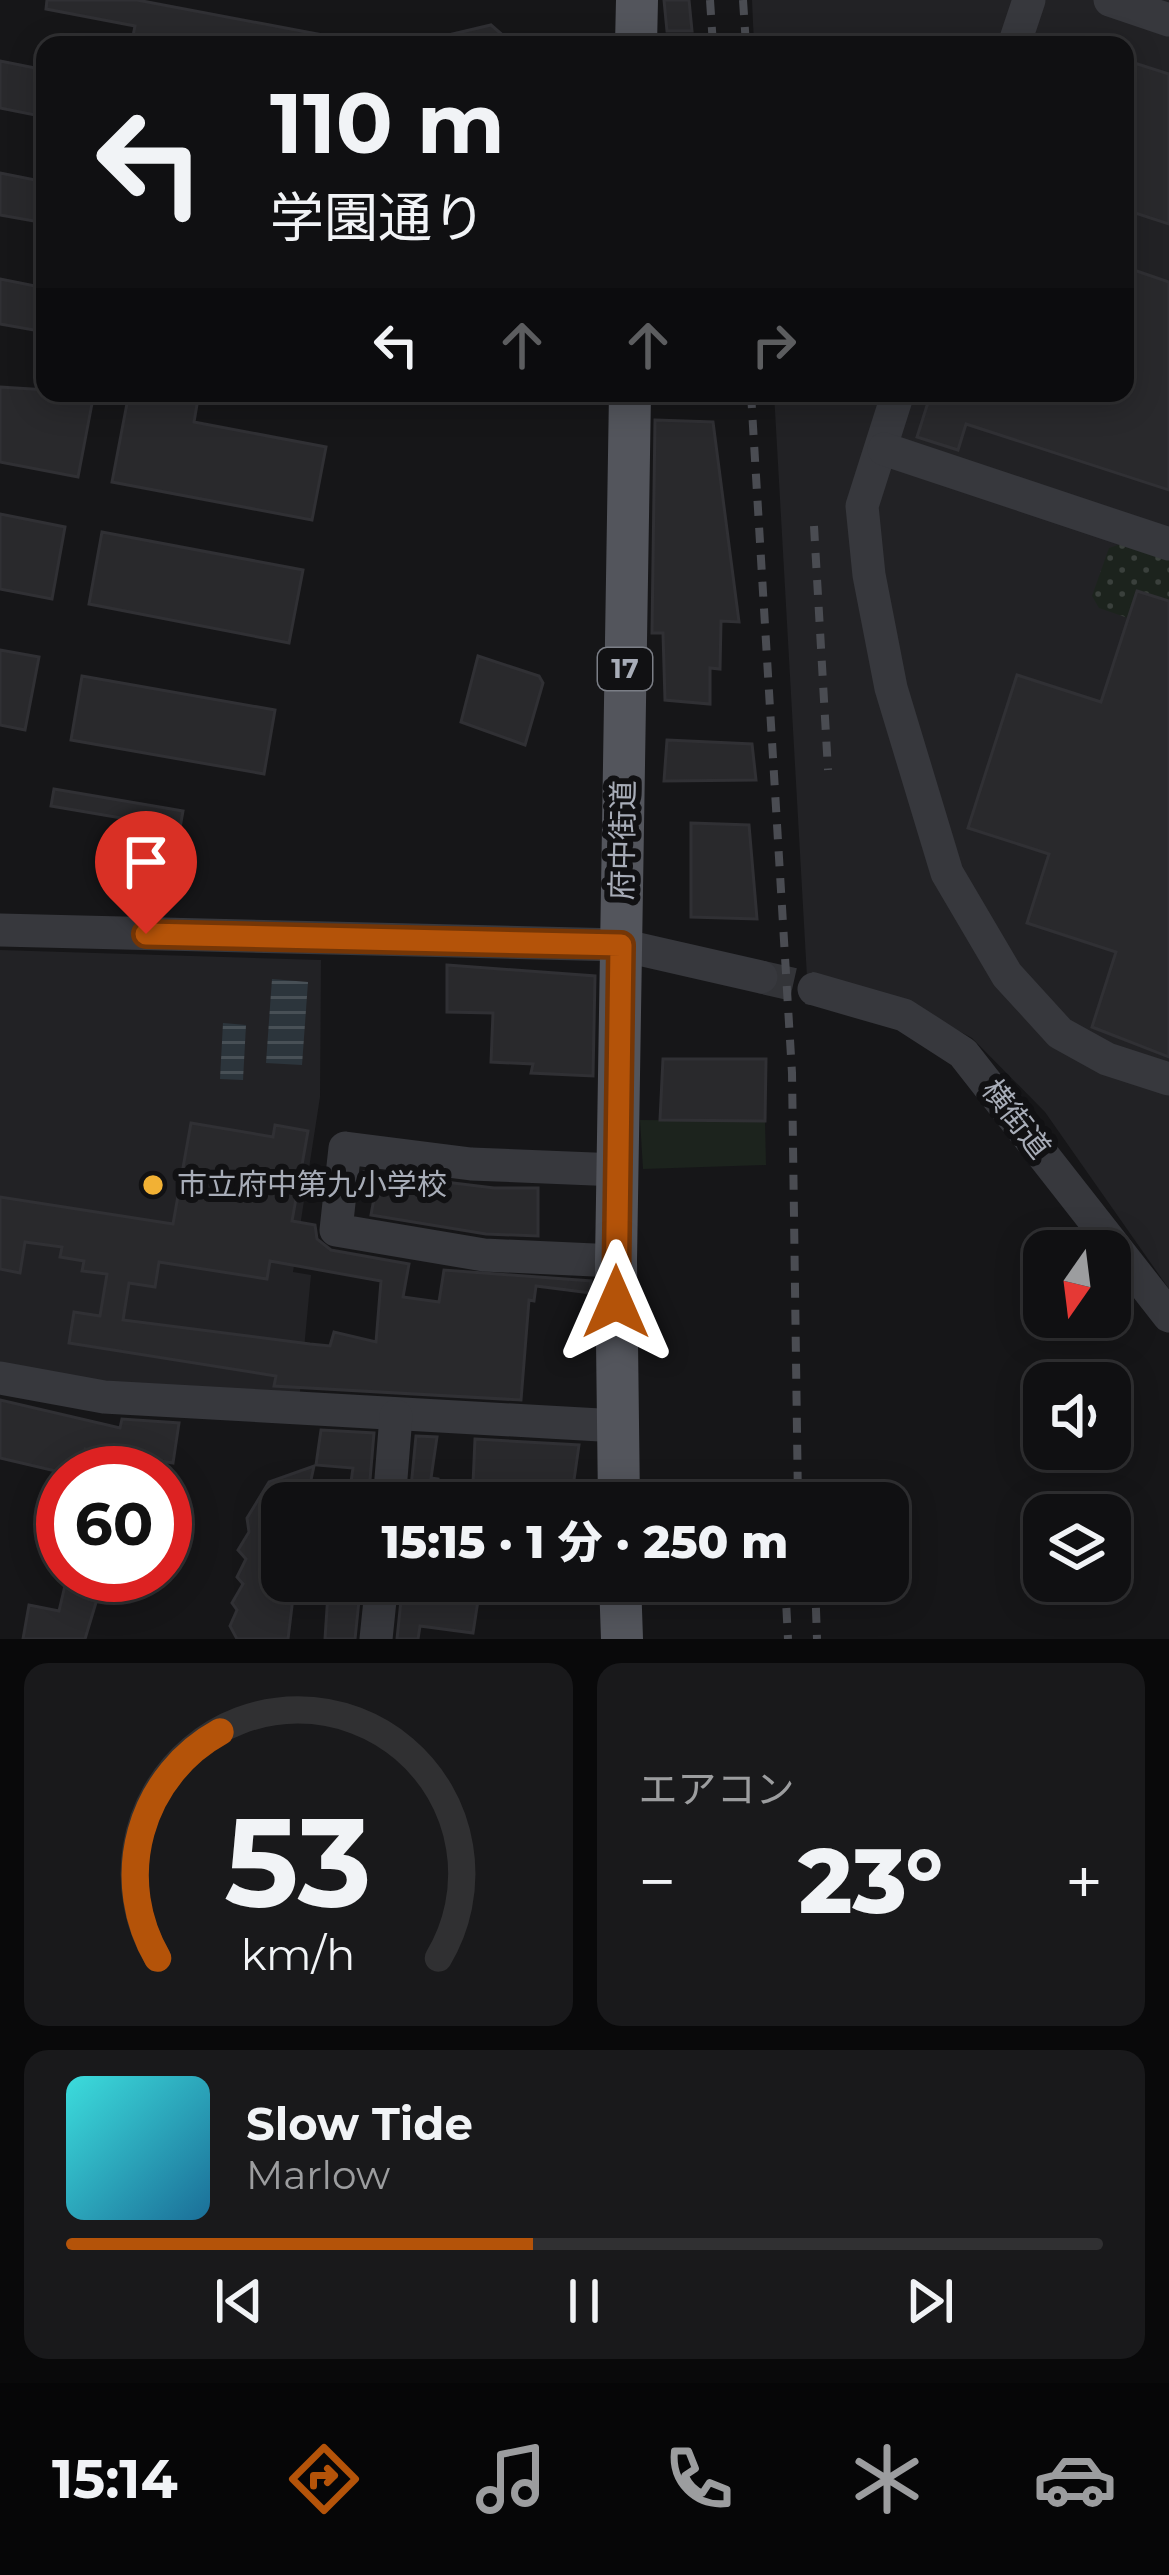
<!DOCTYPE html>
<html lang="ja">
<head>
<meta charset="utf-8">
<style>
	:root { --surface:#101012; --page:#19191b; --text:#f1f3f6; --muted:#9c9d9f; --line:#303032; --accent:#b45309 }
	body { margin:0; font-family:Montserrat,"Noto Sans JP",sans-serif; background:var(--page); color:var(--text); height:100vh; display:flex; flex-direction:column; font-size:45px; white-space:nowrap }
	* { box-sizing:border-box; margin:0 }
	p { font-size:39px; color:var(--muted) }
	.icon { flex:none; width:66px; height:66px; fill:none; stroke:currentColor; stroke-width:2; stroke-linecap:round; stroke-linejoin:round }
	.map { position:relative; height:1639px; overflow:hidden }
	.details { display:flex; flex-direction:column; gap:24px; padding:24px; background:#09090a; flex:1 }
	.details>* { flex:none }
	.top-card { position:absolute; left:36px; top:36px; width:1098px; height:366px; border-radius:24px; box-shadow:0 6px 30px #0003,0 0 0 3px var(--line); background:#101012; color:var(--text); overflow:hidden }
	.needle { width:78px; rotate:194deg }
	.buttons { position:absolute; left:1023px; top:1230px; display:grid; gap:24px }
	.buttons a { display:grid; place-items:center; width:108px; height:108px; border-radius:24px; background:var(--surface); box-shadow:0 6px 30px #0003,0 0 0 3px var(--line); font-size:60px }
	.speed { position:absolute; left:36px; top:1446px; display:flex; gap:24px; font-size:60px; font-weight:700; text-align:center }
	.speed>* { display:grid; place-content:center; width:156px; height:156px; border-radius:50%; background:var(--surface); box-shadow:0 6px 30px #0003,0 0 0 3px var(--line); line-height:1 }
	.speed .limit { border:18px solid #d22; background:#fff; color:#111 }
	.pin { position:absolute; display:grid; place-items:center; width:102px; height:102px; color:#fff; margin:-123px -51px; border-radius:50% 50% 50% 0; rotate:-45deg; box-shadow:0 0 12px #0007 }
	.pin .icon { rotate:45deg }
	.me { position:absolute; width:132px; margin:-66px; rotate:0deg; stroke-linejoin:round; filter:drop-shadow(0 0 9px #0008) }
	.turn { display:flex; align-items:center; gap:42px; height:252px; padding:0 36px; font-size:54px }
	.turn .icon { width:156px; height:156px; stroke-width:2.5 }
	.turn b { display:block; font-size:84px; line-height:102px }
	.lanes { display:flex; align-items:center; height:114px; padding:0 36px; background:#0003; justify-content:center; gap:60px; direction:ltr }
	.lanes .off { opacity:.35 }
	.big { font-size:90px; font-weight:800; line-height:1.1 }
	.details .tile { flex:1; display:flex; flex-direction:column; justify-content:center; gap:18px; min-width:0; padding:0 42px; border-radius:24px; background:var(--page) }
	.details .dial { align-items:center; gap:0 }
	.dial svg { height:312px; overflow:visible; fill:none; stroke:var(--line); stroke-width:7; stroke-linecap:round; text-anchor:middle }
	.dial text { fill:var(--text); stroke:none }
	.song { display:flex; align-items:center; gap:36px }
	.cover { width:144px; height:144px; border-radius:18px; background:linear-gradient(135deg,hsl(180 70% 55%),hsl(200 70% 35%)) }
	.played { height:12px; border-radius:6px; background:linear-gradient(90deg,var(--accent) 45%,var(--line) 45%) }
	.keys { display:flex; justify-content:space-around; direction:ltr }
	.heat { display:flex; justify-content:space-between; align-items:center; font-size:66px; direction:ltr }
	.details .tiles { flex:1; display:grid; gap:24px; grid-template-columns:1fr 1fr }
	.tile:last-child { grid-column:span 2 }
	.trip { position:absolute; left:261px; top:1482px; width:648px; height:120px; border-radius:24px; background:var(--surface); box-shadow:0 6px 30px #0003,0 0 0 3px var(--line); font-weight:800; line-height:120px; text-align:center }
	.menu { display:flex; height:192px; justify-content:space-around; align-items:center; background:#060607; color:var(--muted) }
	.menu .icon { width:84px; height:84px }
	.menu .active { color:var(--accent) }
	.menu b { font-size:54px; color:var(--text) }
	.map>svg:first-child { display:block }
	.built { fill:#222225 }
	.grass { fill:url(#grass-dots) }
	.park { fill:#1c231d }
	.water { fill:url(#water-rules) }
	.building { fill:#29292c; stroke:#303034; stroke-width:3; fill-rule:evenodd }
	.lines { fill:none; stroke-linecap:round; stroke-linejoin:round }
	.minor-tunnel { stroke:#333438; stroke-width:33; stroke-dasharray:33 16; stroke-linecap:butt }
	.minor { stroke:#37383d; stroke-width:33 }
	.major { stroke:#53555c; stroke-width:42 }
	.rail { stroke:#4a4c52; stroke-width:8; stroke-dasharray:15 12; stroke-linecap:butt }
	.route-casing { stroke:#753606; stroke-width:30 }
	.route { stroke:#b45309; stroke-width:21 }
	.poi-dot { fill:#f2b134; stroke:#111113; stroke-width:4.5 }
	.labels { text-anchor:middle; stroke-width:12; stroke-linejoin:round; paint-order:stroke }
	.shield { fill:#111113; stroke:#7b7e86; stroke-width:3 }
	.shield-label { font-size:27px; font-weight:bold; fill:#a8adb8 }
	.street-label { font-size:30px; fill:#a8adb8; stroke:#111113 }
	.poi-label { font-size:30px; fill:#a8adb8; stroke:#111113; text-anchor:start }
</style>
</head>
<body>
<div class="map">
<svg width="1169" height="1639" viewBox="0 0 1169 1639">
	<defs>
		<pattern id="grass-dots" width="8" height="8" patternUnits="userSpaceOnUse" patternTransform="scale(3)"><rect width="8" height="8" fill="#1c231d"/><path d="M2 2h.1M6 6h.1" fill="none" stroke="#3a403c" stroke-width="1.8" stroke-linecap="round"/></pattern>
		<pattern id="water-rules" width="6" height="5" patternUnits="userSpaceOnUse" patternTransform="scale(3)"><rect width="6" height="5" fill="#2c353c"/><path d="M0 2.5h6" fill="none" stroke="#485056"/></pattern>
	</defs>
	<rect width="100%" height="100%" fill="#161618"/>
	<g class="built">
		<path d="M 752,0 L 1169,0 L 1169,1289 L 1045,1112 L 972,1038 L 899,999 L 807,977 L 774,393 L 1125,393 L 1125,45 L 754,45 Z"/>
		<path d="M 0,950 L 321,960 L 320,1097 L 293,1272 L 311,1275 L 299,1402 L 89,1386 L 0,1366 Z"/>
	</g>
	<path class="grass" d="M 1121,544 L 1169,560 L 1169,601 L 1128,618 L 1099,608 L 1092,596 L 1109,548 Z"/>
	<path class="park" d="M 640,1120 L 765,1121 L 766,1165 L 643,1169 Z"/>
	<g class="water">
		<path d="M 272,979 L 308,982 L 302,1065 L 266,1063 Z"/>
		<path d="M 223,1023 L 246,1025 L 243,1080 L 220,1079 Z"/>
	</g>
	<g class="building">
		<path d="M 47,0 L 137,0 L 328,36 L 327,45 L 213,40 L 212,45 L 182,45 L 133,36 L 135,26 L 46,9 Z"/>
		<path d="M 664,0 L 689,0 L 692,31 L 667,31 Z"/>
		<path d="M 491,25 L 514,45 L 437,45 L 436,38 Z"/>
		<path d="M 1125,60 L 1169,74 L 1169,224 L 1126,210 L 1134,187 L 1125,184 Z"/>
		<path d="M 0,61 L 45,70 L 45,117 L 0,108 Z"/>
		<path d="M 0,173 L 45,182 L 45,223 L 0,215 Z"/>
		<path d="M 1125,267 L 1169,282 L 1169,490 L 966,424 L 958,450 L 917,437 L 931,393 L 1125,393 Z"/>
		<path d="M 0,279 L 45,288 L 45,332 L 0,324 Z"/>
		<path d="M 0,387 L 94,393 L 78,477 L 0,462 Z"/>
		<path d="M 129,393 L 199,393 L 194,422 L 326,447 L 312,520 L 112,482 Z"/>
		<path d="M 655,420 L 713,422 L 739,622 L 721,621 L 720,669 L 710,668 L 710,704 L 665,700 L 663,633 L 652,633 Z"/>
		<path d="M 0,514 L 65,527 L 52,599 L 0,589 Z"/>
		<path d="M 102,532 L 303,570 L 289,643 L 89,604 Z"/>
		<path d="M 1137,591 L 1169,601 L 1169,1057 L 1092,1027 L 1116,952 L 1027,923 L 1049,854 L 968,828 L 1017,675 L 1101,702 Z"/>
		<path d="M 0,650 L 39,657 L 25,730 L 0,725 Z"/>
		<path d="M 478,656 L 539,676 L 543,683 L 525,745 L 461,722 Z"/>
		<path d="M 82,676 L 275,710 L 264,774 L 71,740 Z"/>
		<path d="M 667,740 L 752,744 L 756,780 L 664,781 Z"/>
		<path d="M 54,789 L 183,811 L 180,828 L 51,806 Z"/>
		<path d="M 691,823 L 749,825 L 757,919 L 691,917 Z"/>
		<path d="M 447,965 L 595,976 L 593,1076 L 531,1073 L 533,1064 L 491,1062 L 493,1013 L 447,1012 Z"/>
		<path d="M 663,1059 L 766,1059 L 765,1121 L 660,1120 Z"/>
		<path d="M 191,1123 L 273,1137 L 275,1125 L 308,1131 L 292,1221 L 315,1225 L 317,1239 L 331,1250 L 409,1264 L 403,1297 L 439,1302 L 444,1270 L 591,1281 L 591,1293 L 536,1286 L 534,1301 L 529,1300 L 521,1400 L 274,1386 L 276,1376 L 69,1343 L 74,1312 L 100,1316 L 107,1274 L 82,1271 L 84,1261 L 60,1257 L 62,1247 L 25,1242 L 20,1273 L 0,1269 L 0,1197 L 173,1224 ZM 270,1261 L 381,1281 L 376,1342 L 334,1332 L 330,1346 L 310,1344 L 123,1320 L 129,1283 L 155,1287 L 159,1262 L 267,1279 Z"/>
		<path d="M 364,1172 L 494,1188 L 538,1188 L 538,1236 L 486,1234 L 371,1215 L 377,1182 L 363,1178 Z"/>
		<path d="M 0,1400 L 120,1428 L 122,1419 L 179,1423 L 173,1463 L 85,1449 L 80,1473 L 64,1473 L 0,1458 Z"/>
		<path d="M 321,1430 L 374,1433 L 368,1503 L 348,1503 L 353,1468 L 316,1465 Z"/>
		<path d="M 416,1436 L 437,1437 L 431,1478 L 438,1479 L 436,1502 L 410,1498 Z"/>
		<path d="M 475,1439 L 579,1445 L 573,1487 L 531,1485 L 530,1499 L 494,1496 L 495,1486 L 473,1484 Z"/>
		<path d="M 314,1466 L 306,1503 L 282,1503 L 282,1581 L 295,1581 L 288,1639 L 237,1639 L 230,1626 L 237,1610 L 232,1603 L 243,1584 L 237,1577 L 246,1559 L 238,1550 L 249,1532 L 247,1518 L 269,1482 Z"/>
		<path d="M 67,1577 L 101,1586 L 85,1639 L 23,1639 L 29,1605 L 59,1611 Z"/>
		<path d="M 340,1581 L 361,1581 L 355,1639 L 325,1639 L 328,1593 L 338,1594 Z"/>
		<path d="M 403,1581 L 481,1581 L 473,1633 L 420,1626 L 418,1639 L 397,1639 Z"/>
	</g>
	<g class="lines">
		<path class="minor-tunnel" d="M 761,977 L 814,989"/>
		<g class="minor">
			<path d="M 1110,0 L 1169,20"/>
			<path d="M 1014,45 L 1029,0"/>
			<path d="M 898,393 L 862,506 L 869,575 L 891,688 L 947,873 L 1007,975 L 1060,1033 L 1107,1059 L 1169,1079"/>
			<path d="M 884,449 L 1169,544"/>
			<path d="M 0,930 L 621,945 L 761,977"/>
			<path d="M 814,989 L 904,1015 L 963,1053 L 1169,1316"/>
			<path d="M 616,1261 L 484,1255 L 336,1230 L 345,1148 L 471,1164 L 618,1170"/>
			<path d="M 0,1378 L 104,1397 L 618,1426"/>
			<path d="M 389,1503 L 396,1416"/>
			<path d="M 376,1639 L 382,1581"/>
		</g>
		<g class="major">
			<path d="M 636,45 L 637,0"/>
			<path d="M 619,1503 L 616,1261 L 630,393"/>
			<path d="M 620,1581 L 622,1639"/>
		</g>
		<g class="rail">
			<path d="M 710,0 L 713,45"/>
			<path d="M 743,0 L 746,45"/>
			<path d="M 751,393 L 792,1073 L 798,1503"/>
			<path d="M 814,526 L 828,770"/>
			<path d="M 785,1581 L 788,1639"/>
			<path d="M 815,1581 L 817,1639"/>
		</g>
	</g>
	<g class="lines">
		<defs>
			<path id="route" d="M 146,934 L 621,945 L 616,1302"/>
		</defs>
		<use href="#route" class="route-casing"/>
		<use href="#route" class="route"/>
	</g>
	<circle class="poi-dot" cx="153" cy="1185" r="12"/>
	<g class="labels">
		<rect class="shield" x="598" y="648" width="54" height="42" rx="9"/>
		<g class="shield-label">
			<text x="625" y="678">17</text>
		</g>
		<g class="street-label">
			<text transform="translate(623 840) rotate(-89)" y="10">府中街道</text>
			<text transform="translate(1016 1119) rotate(52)" y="10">横街道</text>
		</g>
		<g class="poi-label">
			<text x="177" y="1195">市立府中第九小学校</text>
		</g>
	</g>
</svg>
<div class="buttons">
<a><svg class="needle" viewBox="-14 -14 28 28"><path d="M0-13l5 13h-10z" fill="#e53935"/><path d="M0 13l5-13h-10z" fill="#9c9d9f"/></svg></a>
<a><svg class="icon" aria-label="sound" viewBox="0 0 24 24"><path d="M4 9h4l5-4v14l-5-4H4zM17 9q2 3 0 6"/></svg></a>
<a><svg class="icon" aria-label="layers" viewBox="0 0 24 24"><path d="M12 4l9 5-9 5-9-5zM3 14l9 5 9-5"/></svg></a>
</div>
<div class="speed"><div class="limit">60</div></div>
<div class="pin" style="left:146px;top:934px;background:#d93025"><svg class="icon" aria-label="arrive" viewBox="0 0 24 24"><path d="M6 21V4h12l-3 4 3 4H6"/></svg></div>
<svg class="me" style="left:616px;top:1302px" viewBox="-20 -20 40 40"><path d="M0-17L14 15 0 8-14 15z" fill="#b45309" stroke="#fff" stroke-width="4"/></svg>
<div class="trip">15:15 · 1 分 · 250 m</div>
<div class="top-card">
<div class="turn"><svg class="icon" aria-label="left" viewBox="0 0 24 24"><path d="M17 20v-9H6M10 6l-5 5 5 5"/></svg><div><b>110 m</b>学園通り</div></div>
<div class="lanes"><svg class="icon" aria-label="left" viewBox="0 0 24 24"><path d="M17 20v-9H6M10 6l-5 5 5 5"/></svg><svg class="icon off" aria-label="ahead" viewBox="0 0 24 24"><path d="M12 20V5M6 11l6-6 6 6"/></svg><svg class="icon off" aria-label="ahead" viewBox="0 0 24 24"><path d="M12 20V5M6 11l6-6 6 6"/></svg><svg class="icon off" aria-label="right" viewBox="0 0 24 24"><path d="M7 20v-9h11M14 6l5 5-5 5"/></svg></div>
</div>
</div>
<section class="details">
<div class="tiles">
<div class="tile dial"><svg viewBox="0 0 100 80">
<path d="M14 69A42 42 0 1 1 86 69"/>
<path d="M14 69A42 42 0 0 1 30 11" stroke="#b45309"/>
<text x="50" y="56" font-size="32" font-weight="700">53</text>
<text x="50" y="72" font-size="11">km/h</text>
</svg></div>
<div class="tile"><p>エアコン</p>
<div class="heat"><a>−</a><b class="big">23°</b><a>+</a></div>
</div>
<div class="tile">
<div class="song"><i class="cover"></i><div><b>Slow Tide</b><p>Marlow</p></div></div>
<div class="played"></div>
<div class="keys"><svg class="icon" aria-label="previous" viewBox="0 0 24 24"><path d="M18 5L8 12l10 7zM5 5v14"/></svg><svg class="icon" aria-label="pause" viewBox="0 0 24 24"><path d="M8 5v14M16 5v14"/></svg><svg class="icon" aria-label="next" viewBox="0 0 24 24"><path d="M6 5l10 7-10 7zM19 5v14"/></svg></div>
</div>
</div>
</section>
<nav class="menu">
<b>15:14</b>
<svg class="icon active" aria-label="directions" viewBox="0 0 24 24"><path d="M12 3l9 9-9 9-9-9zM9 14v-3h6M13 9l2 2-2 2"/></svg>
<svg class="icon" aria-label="music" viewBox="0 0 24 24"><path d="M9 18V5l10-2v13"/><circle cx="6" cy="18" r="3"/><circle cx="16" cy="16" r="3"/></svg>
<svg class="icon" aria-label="phone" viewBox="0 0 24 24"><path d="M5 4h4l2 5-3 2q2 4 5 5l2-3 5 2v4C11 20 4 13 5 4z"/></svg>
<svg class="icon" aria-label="climate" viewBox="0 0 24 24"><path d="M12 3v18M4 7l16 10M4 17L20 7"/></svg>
<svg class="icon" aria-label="car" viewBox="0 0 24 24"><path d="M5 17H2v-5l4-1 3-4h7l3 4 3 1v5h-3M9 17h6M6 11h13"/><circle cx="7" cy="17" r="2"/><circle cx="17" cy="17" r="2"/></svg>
</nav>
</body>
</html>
